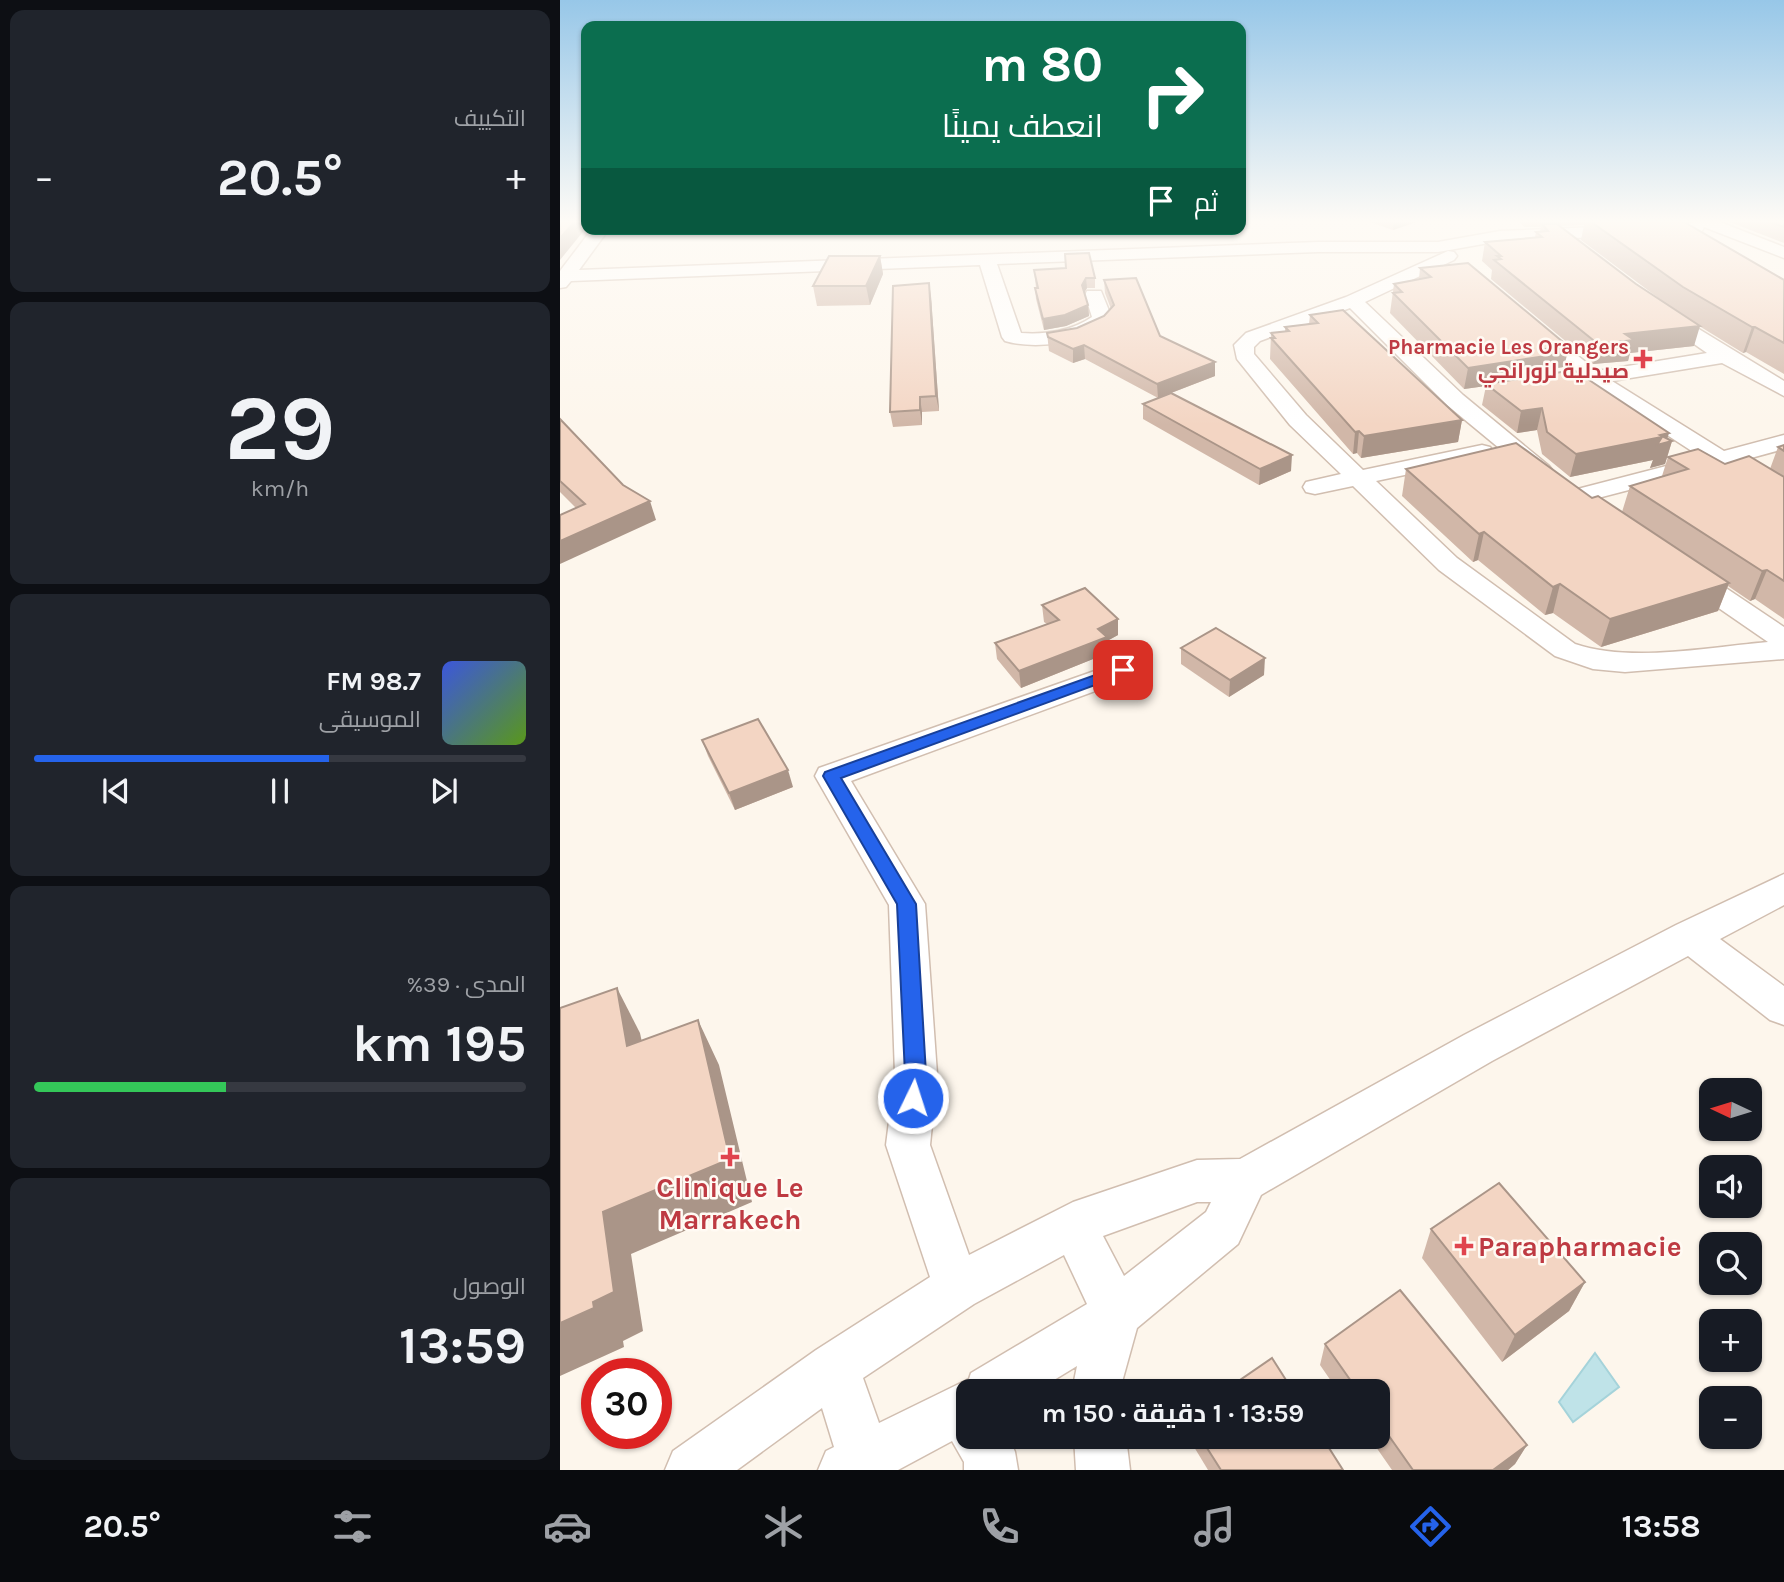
<!DOCTYPE html>
<html lang="ar">
<head>
<meta charset="utf-8">
<style>
	:root { --surface:#171b24; --page:#20242c; --text:#f1f3f6; --muted:#9ea1a6; --line:#363941; --accent:#2563eb }
	body { margin:0; font-family:Karla,Cairo,sans-serif; background:var(--page); color:var(--text); direction:rtl; height:100vh; display:flex; flex-direction:column; font-size:26px; white-space:nowrap }
	* { box-sizing:border-box; margin:0 }
	p { font-size:23px; color:var(--muted) }
	.icon { flex:none; width:38px; height:38px; fill:none; stroke:currentColor; stroke-width:2; stroke-linecap:round; stroke-linejoin:round }
	.map { position:relative; flex:1; overflow:hidden; direction:ltr }
	.side { display:flex; flex-direction:column; gap:10px; padding:10px; background:#0d0f14; width:560px }
	.side>* { flex:none }
	.guide { position:absolute; left:21px; top:21px; width:665px; height:214px; border-radius:14px; box-shadow:0 2px 5px #0004; direction:rtl; background:#0b6e4f; color:#fff; overflow:hidden }
	.needle { width:46px; rotate:274deg }
	.buttons { position:absolute; left:1139px; top:1078px; display:grid; gap:14px }
	.buttons a { display:grid; place-items:center; width:63px; height:63px; border-radius:14px; background:var(--surface); box-shadow:0 2px 5px #0004; font-size:35px }
	.speed { position:absolute; left:21px; top:1358px; display:flex; gap:14px; font-size:35px; font-weight:700; text-align:center }
	.speed>* { display:grid; place-content:center; width:91px; height:91px; border-radius:50%; background:var(--surface); box-shadow:0 2px 5px #0004; line-height:1 }
	.speed .limit { border:10px solid #d22; background:#fff; color:#111 }
	.pin { position:absolute; display:grid; place-items:center; width:60px; height:60px; color:#fff; margin:-30px; border-radius:14px; box-shadow:0 4px 10px #0006 }
	.me { position:absolute; width:77px; margin:-38px; rotate:4deg; stroke-linejoin:round; filter:drop-shadow(0 0 5px #0008) }
	.turn { display:flex; align-items:center; gap:24px; height:147px; padding:0 28px; font-size:32px }
	.turn .icon { width:91px; height:91px; stroke-width:2.5 }
	.turn b { display:block; font-size:49px; line-height:60px }
	.then { display:flex; align-items:center; height:66px; padding:0 28px; background:#0003; gap:14px; font-size:26px }
	.big { font-size:52px; font-weight:700; line-height:1.1 }
	.side .card { flex:1; display:flex; flex-direction:column; justify-content:center; gap:10px; min-width:0; padding:0 24px; border-radius:14px; background:var(--page) }
	.side .dial { align-items:center; gap:0 }
	.dial b { font-size:91px; line-height:1 }
	.song { display:flex; align-items:center; gap:21px }
	.cover { width:84px; height:84px; border-radius:10px; background:linear-gradient(135deg,hsl(230 70% 55%),hsl(90 70% 35%)) }
	.played { height:7px; border-radius:4px; background:linear-gradient(90deg,var(--accent) 60%,var(--line) 60%) }
	.keys { display:flex; justify-content:space-around; direction:ltr }
	.heat { display:flex; justify-content:space-between; align-items:center; font-size:38px; direction:ltr }
	.charge { height:10px; border-radius:5px; background:linear-gradient(90deg,#34c759 39%,var(--line) 0) }
	.trip { position:absolute; left:396px; top:1379px; width:434px; height:70px; border-radius:14px; background:var(--surface); box-shadow:0 2px 5px #0004; font-weight:700; line-height:70px; text-align:center; direction:rtl }
	.tab-bar { display:flex; height:112px; justify-content:space-around; align-items:center; background:#090b0e; color:var(--muted) }
	.tab-bar .icon { width:49px; height:49px }
	.tab-bar .active { color:var(--accent) }
	.tab-bar b { font-size:32px; color:var(--text) }
	main { display:flex; flex:1; min-height:0 }
	.map>svg:first-child { display:block }
	.water { fill:#bfe3e8; stroke:#a5d3da; stroke-width:2 }
	.lines { fill:none; stroke-linecap:round; stroke-linejoin:round }
	.minor-casing { stroke:#d1beb0; stroke-width:3 }
	.minor { fill:#fff; fill-rule:evenodd }
	.wall { fill:#d1b7a8; fill-rule:evenodd }
	.shaded-wall { fill:#aa9588 }
	.building { fill:#f3d5c3; stroke:#aa9588; stroke-width:2 }
	.route { fill:#2563eb; stroke:#184099; stroke-width:2 }
	.health-dot { fill:#e0444e; stroke:#fffaf3; stroke-width:2.5 }
	.labels { text-anchor:middle; stroke-width:5; stroke-linejoin:round; paint-order:stroke }
	.far-health-label { font-size:21px; font-weight:bold; fill:#be3a42; stroke:#fffaf3; text-anchor:end }
	.near-health-label { font-size:28px; font-weight:bold; fill:#be3a42; stroke:#fffaf3 }
</style>
</head>
<body>
<main>
<div class="map">
<svg width="1224" height="1470" viewBox="0 0 1224 1470">
	<rect width="100%" height="100%" fill="#fdf6ec"/>
	<path class="water" d="M 1035,1353 L 1059,1387 L 1013,1422 L 999,1402 Z"/>
	<g class="lines">
		<defs>
			<g id="minor">
				<path d="M 1129,219 L 1152,219 L 1224,247 L 1224,258 L 1144,227 L 1142,231 L 1136,233 L 940,241 L 878,252 L 758,252 L 437,264 L 461,333 C 484,335 512,331 532,317 L 525,295 L 527,291 L 541,291 L 552,318 C 532,344 474,350 445,341 L 442,337 L 420,265 L 11,281 L 6,287 L 0,288 L 0,271 L 32,229 L 49,229 L 19,270 L 758,242 L 878,242 L 940,231 L 1133,223 Z"/>
				<path d="M 888,251 L 894,252 L 897,256 L 894,260 L 805,302 L 903,395 L 989,466 L 993,471 L 989,476 L 973,476 L 887,405 L 790,308 L 700,341 L 694,347 L 694,354 L 746,415 L 803,470 L 922,445 L 930,447 L 934,452 L 930,457 L 816,481 L 897,558 L 1015,644 C 1071,663 1149,647 1208,642 L 1118,580 L 1114,574 L 1118,568 L 1127,566 L 1136,568 L 1224,627 L 1224,659 L 1065,672 L 1033,669 L 995,656 L 879,570 L 793,486 L 755,494 L 746,492 L 743,487 L 746,482 L 781,474 L 730,425 L 677,359 L 674,345 L 686,333 L 786,297 Z"/>
				<path d="M 1101,306 L 1224,381 L 1224,396 L 1162,363 L 1052,381 L 1164,451 L 1224,435 L 1224,449 L 1180,461 L 1224,488 L 1224,506 L 1215,504 L 1157,467 L 1015,504 L 1006,502 L 1003,497 L 1006,492 L 1141,457 L 1030,385 L 1017,384 L 1014,380 L 1017,375 L 963,330 L 973,324 L 980,326 L 1037,371 L 1147,353 L 1094,316 L 1092,312 L 1094,308 Z"/>
				<path d="M 563,661 L 573,663 L 578,670 L 573,677 L 291,781 L 365,904 L 377,1074 L 370,1145 L 409,1255 L 513,1202 L 637,1160 L 680,1159 L 904,1035 L 1116,925 L 1224,874 L 1224,905 L 1160,939 L 1224,986 L 1224,1025 L 1210,1020 L 1128,956 L 932,1061 L 701,1195 L 678,1244 L 577,1328 L 562,1382 L 562,1391 L 512,1391 L 517,1366 L 476,1391 L 408,1391 L 408,1437 L 449,1437 L 455,1452 L 458,1470 L 404,1470 L 404,1462 L 392,1441 L 338,1470 L 258,1470 L 266,1451 L 274,1447 L 262,1408 L 177,1470 L 105,1470 L 113,1451 L 256,1350 L 370,1277 L 326,1145 L 335,1074 L 329,905 L 255,776 L 259,768 ZM 637,1202 L 651,1202 L 646,1212 L 564,1276 L 543,1236 ZM 504,1255 L 527,1304 L 411,1373 L 409,1379 L 319,1423 L 303,1378 L 414,1304 Z"/>
				<path d="M 514,1437 L 566,1437 L 570,1470 L 516,1470 Z"/>
			</g>
		</defs>
		<use href="#minor" class="minor-casing"/>
		<use href="#minor" class="minor"/>
	</g>
	<g class="wall">
		<path d="M 801,219 L 865,219 L 833,230 Z"/>
		<path d="M 957,219 L 1119,219 L 1224,280 L 1224,374 L 1186,352 L 1183,353 L 1136,324 L 1134,346 L 1070,353 L 1068,361 L 1033,364 L 931,279 L 932,270 L 922,261 L 925,242 L 975,237 L 976,232 L 980,232 L 981,227 L 964,227 ZM 1024,225 L 1021,240 L 1105,303 L 1076,284 L 1000,226 Z"/>
		<path d="M 1162,219 L 1224,219 L 1224,243 Z"/>
		<path d="M 505,254 L 535,278 L 535,288 L 527,288 L 524,293 L 528,305 L 529,316 L 506,326 L 484,330 L 476,299 L 475,288 L 476,288 L 474,270 L 506,268 Z"/>
		<path d="M 320,256 L 323,274 L 310,305 L 257,306 L 253,286 Z"/>
		<path d="M 860,268 L 1004,367 L 989,369 L 988,374 L 1112,441 L 1105,464 L 1090,468 L 1093,460 L 1010,477 L 982,454 L 977,430 L 957,433 L 922,405 L 926,386 L 904,389 L 830,313 L 834,284 L 859,279 Z"/>
		<path d="M 544,280 L 600,336 L 655,362 L 655,376 L 611,393 L 731,471 L 699,485 L 583,419 L 583,404 L 598,398 L 525,359 L 513,363 L 489,351 L 487,333 L 517,328 L 544,316 L 551,309 L 545,293 Z"/>
		<path d="M 371,296 L 379,411 L 362,412 L 362,425 L 333,427 L 330,412 Z"/>
		<path d="M 750,315 L 902,420 L 898,442 L 801,458 L 797,453 L 793,454 L 710,359 L 711,333 L 725,331 L 725,327 L 749,324 Z"/>
		<path d="M 0,419 L 96,520 L 16,508 L 0,492 Z"/>
		<path d="M 1224,445 L 1224,619 L 1195,599 L 1190,601 L 1168,586 L 1158,611 L 1041,647 L 993,613 L 985,615 L 918,560 L 913,562 L 842,496 L 846,469 L 1032,498 L 1062,512 L 1070,486 L 1102,476 L 1108,457 L 1210,469 L 1218,447 Z"/>
		<path d="M 482,605 L 558,635 L 547,641 L 548,653 L 461,688 L 437,659 L 435,643 L 487,624 L 484,622 Z"/>
		<path d="M 621,648 L 704,675 L 669,697 L 621,664 Z"/>
		<path d="M 142,740 L 233,787 L 175,810 L 148,756 Z"/>
		<path d="M 871,1229 L 1025,1282 L 1009,1311 L 942,1362 L 862,1258 Z"/>
		<path d="M 765,1344 L 967,1445 L 955,1464 L 948,1470 L 832,1470 L 809,1437 L 817,1437 L 817,1391 L 778,1391 L 760,1365 Z"/>
		<path d="M 628,1437 L 762,1437 L 783,1470 L 648,1470 Z"/>
	</g>
	<g class="shaded-wall">
		<path d="M 17,219 L 26,219 L 26,228 L 0,260 L 0,238 Z"/>
		<path d="M 834,219 L 865,219 L 833,230 Z"/>
		<path d="M 320,256 L 323,274 L 310,305 L 306,286 Z"/>
		<path d="M 526,278 L 527,288 L 522,296 L 522,285 Z"/>
		<path d="M 369,283 L 371,296 L 379,411 L 376,396 Z"/>
		<path d="M 528,305 L 529,316 L 506,326 L 484,330 L 483,319 Z"/>
		<path d="M 1140,326 L 1134,346 L 1070,353 L 1068,361 L 1033,364 L 1038,344 L 1065,334 Z"/>
		<path d="M 1192,327 L 1195,327 L 1186,352 L 1183,353 Z"/>
		<path d="M 524,345 L 525,359 L 513,363 L 513,349 Z"/>
		<path d="M 1009,347 L 1004,367 L 989,369 L 988,376 L 926,384 L 926,386 L 904,389 L 908,368 L 984,349 Z"/>
		<path d="M 655,362 L 655,376 L 598,398 L 597,384 Z"/>
		<path d="M 360,397 L 362,412 L 362,425 L 360,410 Z"/>
		<path d="M 982,408 L 977,430 L 957,433 L 961,411 Z"/>
		<path d="M 902,420 L 898,442 L 801,458 L 804,436 Z"/>
		<path d="M 799,431 L 797,453 L 793,454 L 795,432 Z"/>
		<path d="M 1109,433 L 1106,443 L 1112,441 L 1105,464 L 1090,468 L 1093,460 L 1010,477 L 1016,454 Z"/>
		<path d="M 732,455 L 731,471 L 699,485 L 700,469 Z"/>
		<path d="M 90,501 L 96,520 L 0,564 L 0,541 Z"/>
		<path d="M 924,532 L 918,560 L 913,562 L 919,534 Z"/>
		<path d="M 1207,570 L 1195,599 L 1190,601 L 1202,571 Z"/>
		<path d="M 1169,583 L 1158,611 L 1041,647 L 1050,619 Z"/>
		<path d="M 1000,584 L 993,613 L 985,615 L 993,587 Z"/>
		<path d="M 558,619 L 558,635 L 547,641 L 548,653 L 461,688 L 459,671 Z"/>
		<path d="M 705,658 L 704,675 L 669,697 L 670,680 Z"/>
		<path d="M 228,770 L 233,787 L 175,810 L 169,793 Z"/>
		<path d="M 57,988 L 80,1033 L 92,1091 L 67,1046 Z"/>
		<path d="M 138,1020 L 159,1065 L 192,1202 L 71,1254 L 83,1331 L 63,1341 L 64,1347 L 0,1376 L 0,1323 L 43,1212 Z"/>
		<path d="M 1025,1282 L 1009,1311 L 942,1362 L 955,1335 Z"/>
		<path d="M 967,1445 L 955,1464 L 948,1470 L 933,1470 Z"/>
	</g>
	<g class="building">
		<path d="M 0,219 L 17,219 L 0,238 Z"/>
		<path d="M 1027,219 L 1119,219 L 1224,280 L 1224,343 L 1195,327 L 1192,327 L 1123,287 Z"/>
		<path d="M 1204,219 L 1224,219 L 1224,227 Z"/>
		<path d="M 982,224 L 997,224 L 1076,284 L 1140,326 L 1065,334 L 1074,340 L 1038,344 L 934,260 L 941,259 L 937,256 L 941,256 L 925,242 L 982,237 L 976,232 L 988,231 Z"/>
		<path d="M 529,253 L 535,278 L 526,278 L 522,285 L 528,305 L 505,315 L 483,319 L 475,288 L 478,288 L 474,270 L 506,268 L 505,254 Z"/>
		<path d="M 269,256 L 320,256 L 306,286 L 253,286 Z"/>
		<path d="M 908,263 L 1009,347 L 984,349 L 992,355 L 908,368 L 833,293 L 842,292 L 834,284 L 871,277 L 860,268 Z"/>
		<path d="M 576,278 L 600,336 L 655,362 L 597,384 L 524,345 L 513,349 L 488,337 L 487,333 L 517,328 L 544,316 L 554,305 L 544,280 Z"/>
		<path d="M 369,283 L 376,396 L 360,397 L 360,410 L 330,412 L 333,286 Z"/>
		<path d="M 783,310 L 902,420 L 804,436 L 799,431 L 795,432 L 711,338 L 715,338 L 711,333 L 729,331 L 725,327 L 758,323 L 750,315 Z"/>
		<path d="M 1014,370 L 1109,433 L 1100,435 L 1112,441 L 1097,445 L 1102,437 L 1016,454 L 987,432 L 982,408 L 961,411 L 926,384 Z"/>
		<path d="M 611,393 L 732,455 L 700,469 L 583,404 Z"/>
		<path d="M 0,419 L 63,485 L 90,501 L 0,541 L 0,515 L 25,504 L 0,481 Z"/>
		<path d="M 956,443 L 1032,498 L 1038,496 L 1169,583 L 1050,619 L 1000,584 L 993,587 L 924,532 L 919,534 L 846,469 Z"/>
		<path d="M 1224,445 L 1224,451 L 1218,447 Z"/>
		<path d="M 1138,449 L 1165,464 L 1189,456 L 1224,477 L 1224,581 L 1207,570 L 1202,571 L 1070,486 L 1128,469 L 1108,457 Z"/>
		<path d="M 525,588 L 558,619 L 538,629 L 547,637 L 459,671 L 435,643 L 499,620 L 482,605 Z"/>
		<path d="M 656,628 L 705,658 L 670,680 L 621,648 Z"/>
		<path d="M 198,719 L 228,770 L 169,793 L 142,740 Z"/>
		<path d="M 57,988 L 67,1046 L 138,1020 L 170,1159 L 43,1212 L 54,1292 L 33,1302 L 34,1308 L 0,1323 L 0,1008 Z"/>
		<path d="M 939,1183 L 1025,1282 L 955,1335 L 871,1229 Z"/>
		<path d="M 840,1290 L 967,1445 L 933,1470 L 853,1470 L 817,1419 L 817,1391 L 798,1391 L 765,1344 Z"/>
		<path d="M 712,1358 L 733,1391 L 664,1391 Z"/>
		<path d="M 640,1437 L 762,1437 L 783,1470 L 661,1470 Z"/>
	</g>
	<linearGradient id="sky" x2="0" y2="1"><stop stop-color="#97c7e8"/><stop offset="0.52" stop-color="#fefbf6"/><stop offset="1" stop-color="#fefbf6" stop-opacity="0"/></linearGradient>
	<rect width="1224" height="425" fill="url(#sky)"/>
	<path class="route" d="M 563,665 L 570,670 L 568,673 L 281,778 L 356,904 L 366,1074 L 361,1104 L 353,1107 L 345,1104 L 342,1098 L 345,1074 L 337,904 L 263,776 L 265,772 Z"/>
	<g class="health-dot">
		<path d="M1079.5 348.5h7v7h7v7h-7v7h-7v-7h-7v-7h7z"/>
		<path d="M166.5 1146.5h7v7h7v7h-7v7h-7v-7h-7v-7h7z"/>
		<path d="M900.5 1235.5h7v7h7v7h-7v7h-7v-7h-7v-7h7z"/>
	</g>
	<g class="labels">
		<g class="far-health-label">
			<text x="1069" y="354">Pharmacie Les Orangers<tspan x="1069" dy="24">صيدلية لزورانجي</tspan></text>
		</g>
		<g class="near-health-label">
			<text x="170" y="1197">Clinique Le<tspan x="170" dy="32">Marrakech</tspan></text>
			<text x="918" y="1256" text-anchor="start">Parapharmacie</text>
		</g>
	</g>
</svg>
<div class="buttons">
<a><svg class="needle" viewBox="-14 -14 28 28"><path d="M0-13l5 13h-10z" fill="#e53935"/><path d="M0 13l5-13h-10z" fill="#9ea1a6"/></svg></a>
<a><svg class="icon" aria-label="sound" viewBox="0 0 24 24"><path d="M4 9h4l5-4v14l-5-4H4zM17 9q2 3 0 6"/></svg></a>
<a><svg class="icon" aria-label="search" viewBox="0 0 24 24"><circle cx="10" cy="10" r="6"/><path d="M15 15l6 6"/></svg></a>
<a>+</a>
<a>−</a>
</div>
<div class="speed"><div class="limit">30</div></div>
<div class="pin" style="left:563px;top:670px;background:#d93025"><svg class="icon" aria-label="arrive" viewBox="0 0 24 24"><path d="M6 21V4h12l-3 4 3 4H6"/></svg></div>
<svg class="me" style="left:353px;top:1098px" viewBox="-20 -20 40 40"><circle r="17" fill="#2563eb" stroke="#fff" stroke-width="3"/><path d="M0-11L8 9 0 5-8 9z" fill="#fff"/></svg>
<div class="trip">13:59 · 1 دقيقة · 150 m</div>
<div class="guide">
<div class="turn"><svg class="icon" aria-label="right" viewBox="0 0 24 24"><path d="M7 20v-9h11M14 6l5 5-5 5"/></svg><div><b>80 m</b>انعطف يمينًا</div></div>
<div class="then">ثم<svg class="icon" aria-label="arrive" viewBox="0 0 24 24"><path d="M6 21V4h12l-3 4 3 4H6"/></svg></div>
</div>
</div>
<section class="side">
<div class="card"><p>التكييف</p>
<div class="heat"><a>−</a><b class="big">20.5°</b><a>+</a></div>
</div>
<div class="card dial"><b>29</b><p>km/h</p></div>
<div class="card">
<div class="song"><i class="cover"></i><div><b>98.7 FM</b><p>الموسيقى</p></div></div>
<div class="played"></div>
<div class="keys"><svg class="icon" aria-label="previous" viewBox="0 0 24 24"><path d="M18 5L8 12l10 7zM5 5v14"/></svg><svg class="icon" aria-label="pause" viewBox="0 0 24 24"><path d="M8 5v14M16 5v14"/></svg><svg class="icon" aria-label="next" viewBox="0 0 24 24"><path d="M6 5l10 7-10 7zM19 5v14"/></svg></div>
</div>
<div class="card"><p>المدى · 39%</p><b class="big">195 km</b><div class="charge"></div></div>
<div class="card"><p>الوصول</p><b class="big">13:59</b></div>
</section>
</main>
<nav class="tab-bar">
<b>13:58</b>
<svg class="icon active" aria-label="directions" viewBox="0 0 24 24"><path d="M12 3l9 9-9 9-9-9zM9 14v-3h6M13 9l2 2-2 2"/></svg>
<svg class="icon" aria-label="music" viewBox="0 0 24 24"><path d="M9 18V5l10-2v13"/><circle cx="6" cy="18" r="3"/><circle cx="16" cy="16" r="3"/></svg>
<svg class="icon" aria-label="phone" viewBox="0 0 24 24"><path d="M5 4h4l2 5-3 2q2 4 5 5l2-3 5 2v4C11 20 4 13 5 4z"/></svg>
<svg class="icon" aria-label="climate" viewBox="0 0 24 24"><path d="M12 3v18M4 7l16 10M4 17L20 7"/></svg>
<svg class="icon" aria-label="car" viewBox="0 0 24 24"><path d="M5 17H2v-5l4-1 3-4h7l3 4 3 1v5h-3M9 17h6M6 11h13"/><circle cx="7" cy="17" r="2"/><circle cx="17" cy="17" r="2"/></svg>
<svg class="icon" aria-label="filters" viewBox="0 0 24 24"><path d="M4 7h16M4 17h16"/><circle cx="9" cy="7" r="2"/><circle cx="15" cy="17" r="2"/></svg>
<b>20.5°</b>
</nav>
</body>
</html>
